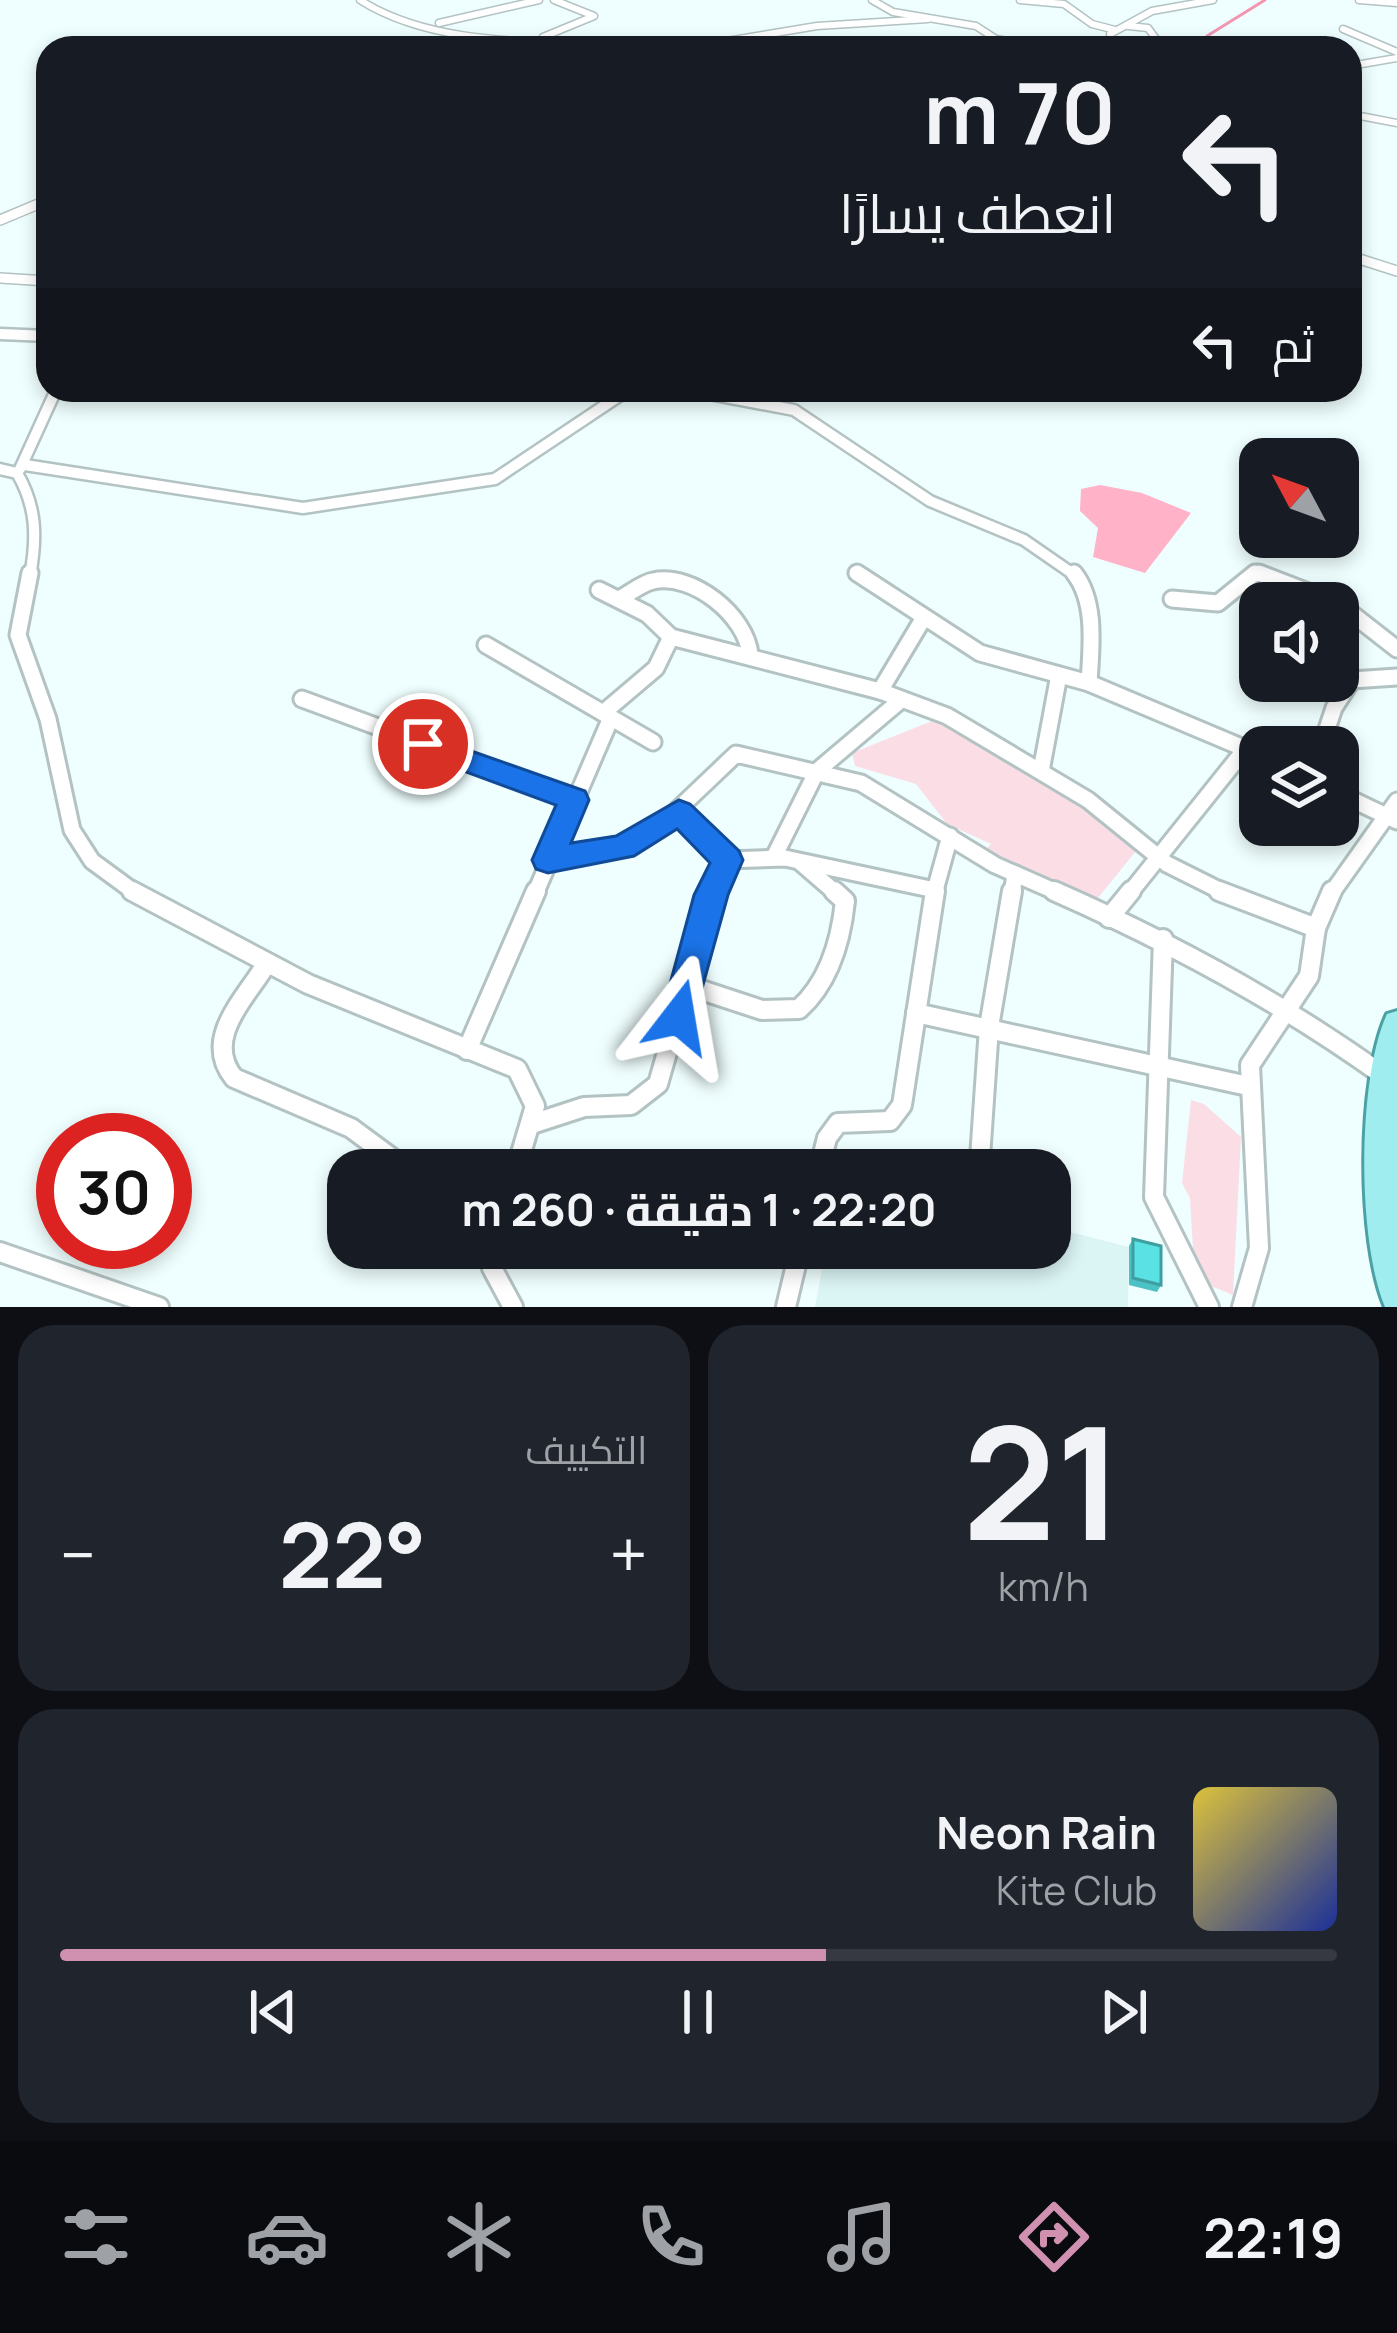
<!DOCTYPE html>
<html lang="ar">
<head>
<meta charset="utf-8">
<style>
	:root { --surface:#171b24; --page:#20242c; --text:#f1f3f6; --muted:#9ea1a6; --line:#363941; --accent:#d090af }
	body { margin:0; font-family:Manrope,Cairo,sans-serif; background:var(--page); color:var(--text); direction:rtl; height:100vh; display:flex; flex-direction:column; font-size:45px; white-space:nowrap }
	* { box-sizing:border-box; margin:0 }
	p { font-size:39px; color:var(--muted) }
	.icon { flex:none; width:66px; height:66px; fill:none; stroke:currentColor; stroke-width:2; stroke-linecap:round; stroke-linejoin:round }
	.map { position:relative; height:1307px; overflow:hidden; direction:ltr }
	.sheet { display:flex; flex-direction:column; gap:18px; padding:18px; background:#0d0f14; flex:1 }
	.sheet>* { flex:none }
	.banner { position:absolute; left:36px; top:36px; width:1326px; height:366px; border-radius:36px; box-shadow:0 6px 18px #0003; direction:rtl; background:#171b24; color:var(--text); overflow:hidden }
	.needle { width:78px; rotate:311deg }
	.buttons { position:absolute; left:1239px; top:438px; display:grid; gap:24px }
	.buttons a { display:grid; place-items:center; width:120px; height:120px; border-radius:24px; background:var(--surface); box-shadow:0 6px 18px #0003; font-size:60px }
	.speed { position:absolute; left:36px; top:1113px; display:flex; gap:24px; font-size:60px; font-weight:700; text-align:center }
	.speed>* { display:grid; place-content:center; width:156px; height:156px; border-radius:50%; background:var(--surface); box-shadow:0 6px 18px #0003; line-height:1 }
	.speed .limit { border:18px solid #d22; background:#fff; color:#111 }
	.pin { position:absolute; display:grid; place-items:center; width:102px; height:102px; color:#fff; margin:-51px; border:6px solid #fff; border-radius:50%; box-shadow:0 3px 12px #0007 }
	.me { position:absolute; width:132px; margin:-66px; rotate:14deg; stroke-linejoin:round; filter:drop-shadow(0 0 9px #0008) }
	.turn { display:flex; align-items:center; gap:42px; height:252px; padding:0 48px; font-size:54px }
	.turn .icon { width:156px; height:156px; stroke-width:2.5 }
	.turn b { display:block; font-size:84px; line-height:102px }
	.then { display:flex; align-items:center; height:114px; padding:0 48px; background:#0003; gap:24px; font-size:45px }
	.big { font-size:90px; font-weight:700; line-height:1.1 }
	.sheet .widget { flex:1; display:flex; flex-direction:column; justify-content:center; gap:18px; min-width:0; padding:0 42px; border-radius:36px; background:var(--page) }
	.sheet .dial { align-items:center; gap:0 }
	.dial b { font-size:156px; line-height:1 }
	.song { display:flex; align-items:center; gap:36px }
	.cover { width:144px; height:144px; border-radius:18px; background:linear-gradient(135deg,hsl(50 70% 55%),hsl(230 70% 35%)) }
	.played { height:12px; border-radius:6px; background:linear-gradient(90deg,var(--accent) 60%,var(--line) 60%) }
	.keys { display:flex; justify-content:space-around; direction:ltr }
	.heat { display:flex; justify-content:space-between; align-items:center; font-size:66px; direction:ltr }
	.sheet .tiles { flex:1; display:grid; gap:18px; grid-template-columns:1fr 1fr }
	.widget:last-child { grid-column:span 2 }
	.trip { position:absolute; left:327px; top:1149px; width:744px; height:120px; border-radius:36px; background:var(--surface); box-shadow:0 6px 18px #0003; font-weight:700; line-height:120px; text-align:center; direction:rtl }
	.tabs { display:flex; height:192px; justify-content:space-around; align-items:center; background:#090b0e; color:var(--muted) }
	.tabs .icon { width:84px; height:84px }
	.tabs .on { color:var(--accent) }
	.tabs b { font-size:54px; color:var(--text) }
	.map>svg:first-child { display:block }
	.built { fill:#dbf4f4 }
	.green { fill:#fbdee5 }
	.forest { fill:#ffb2c8 }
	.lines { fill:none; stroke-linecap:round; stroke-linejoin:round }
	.stream { stroke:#f396b2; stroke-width:3 }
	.minor-far4-casing { stroke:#b3c2c2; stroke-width:9 }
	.minor-far3-casing { stroke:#b3c2c2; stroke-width:12 }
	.minor-far2-casing { stroke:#b3c2c2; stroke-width:15 }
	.minor-far1-casing { stroke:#b3c2c2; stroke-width:21 }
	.minor-casing { stroke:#b3c2c2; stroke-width:24 }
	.primary-casing { stroke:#4ba1a3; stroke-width:6 }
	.minor-far4 { stroke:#fff; stroke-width:6 }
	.minor-far3 { stroke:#fff; stroke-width:9 }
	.minor-far2 { stroke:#fff; stroke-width:10 }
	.minor-far1 { stroke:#fff; stroke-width:15 }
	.minor { stroke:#fff; stroke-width:18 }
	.primary { fill:#9fedee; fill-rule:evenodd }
	.wall { fill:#4dc2c4 }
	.building { fill:#59e1e4; stroke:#3e9ea0; stroke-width:3 }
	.route { fill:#1a73e8; stroke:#114b97; stroke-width:3 }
</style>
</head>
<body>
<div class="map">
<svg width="1397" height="1307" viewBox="0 0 1397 1307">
	<rect width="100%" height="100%" fill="#effefe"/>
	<path class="built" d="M 1050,1227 L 1129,1247 L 1128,1307 L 815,1307 L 826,1248 L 869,1248 L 906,1258 L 908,1248 L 1050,1248 Z"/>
	<g class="green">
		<path d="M 937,719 C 1011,749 1078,797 1140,846 L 1098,898 L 995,859 L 985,851 L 991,844 L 947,824 L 916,784 L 855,766 L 852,753 Z"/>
		<path d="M 1191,1100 L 1204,1104 L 1241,1137 L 1233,1295 L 1206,1284 L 1194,1267 L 1190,1198 L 1182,1183 Z"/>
	</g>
	<path class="forest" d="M 1100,485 L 1142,493 L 1191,513 L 1145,573 L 1093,557 L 1098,528 L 1080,511 L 1081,489 Z"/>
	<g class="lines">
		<path class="stream" d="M 1207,36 L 1265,0"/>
		<defs>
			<g id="minor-far4">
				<path d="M 360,0 C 443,53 565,38 659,48"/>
				<path d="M 872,0 L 893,12 L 976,26 L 996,39 L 1044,48"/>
				<path d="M 1020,0 L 1064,4 L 1092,24 L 1115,30"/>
				<path d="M 1359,0 L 1397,3"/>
				<path d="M 439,23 L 539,0"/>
				<path d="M 1128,26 L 1148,28 L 1156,39"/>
				<path d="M 1343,29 L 1397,52"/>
				<path d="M 543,37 L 594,16 L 554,0"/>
				<path d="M 684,48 L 817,26 L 928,19"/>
				<path d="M 1115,48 L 1110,34 L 1152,11 L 1213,0"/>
				<path d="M 1350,66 L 1397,58"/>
				<path d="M 1350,114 L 1397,123"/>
			</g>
			<g id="minor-far3">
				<path d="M 0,220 L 48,200"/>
				<path d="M 1350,256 L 1397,271"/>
				<path d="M 0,278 L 48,281"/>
			</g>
			<g id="minor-far2">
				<path d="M 0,334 L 48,336"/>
				<path d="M 688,390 L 794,410 L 930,501 L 1024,540 L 1076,576"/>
				<path d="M 25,465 L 303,508 L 495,479 L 628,390"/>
				<path d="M 0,469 L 17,473 C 37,507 37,538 30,576"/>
				<path d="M 20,469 L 56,390"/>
				<path d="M 855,572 L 861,576"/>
				<path d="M 1251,576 L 1267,576"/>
			</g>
			<g id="minor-far1">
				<path d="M 30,573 L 18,635 L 48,719 L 72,830 L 92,861 L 137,894"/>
				<path d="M 857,573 L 980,653 L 1089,683"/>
				<path d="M 1074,573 C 1097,602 1091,648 1089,683 L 1260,755"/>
				<path d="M 1259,573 L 1337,603"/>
				<path d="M 599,590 L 647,614 L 671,637"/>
				<path d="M 619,599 C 629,594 642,583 653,581 C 693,572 746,616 750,654"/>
				<path d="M 1172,599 L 1218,603 L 1255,573"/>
				<path d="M 1338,603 L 1397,649"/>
				<path d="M 486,645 L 653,742"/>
				<path d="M 880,691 L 923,619"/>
				<path d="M 302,699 L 574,799"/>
				<path d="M 603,713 L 656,668 L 671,637 L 880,691 L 947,716 L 1088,800 L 1167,864 L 1227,894"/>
				<path d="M 1321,747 L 1334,708 L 1352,680 L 1397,677"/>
				<path d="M 1041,771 L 1059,675"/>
				<path d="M 1338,793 L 1397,821"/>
				<path d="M 679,812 L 727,860 L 711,894"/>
				<path d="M 774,857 L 817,771 L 901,700"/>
				<path d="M 548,860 L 594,854 L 652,834 L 736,754 L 861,783 L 995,865 L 1061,894"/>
				<path d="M 727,860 L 785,858 L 935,890"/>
				<path d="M 800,862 L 837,894"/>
				<path d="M 535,894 L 610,720"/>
				<path d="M 934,894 L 950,836"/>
				<path d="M 1012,894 L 1015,874"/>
				<path d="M 1129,894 L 1246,748"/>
				<path d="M 1331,894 L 1397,801"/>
			</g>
			<g id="minor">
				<path d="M 132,891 L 308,984 L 517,1069 L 535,1106 L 516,1170"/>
				<path d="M 1054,891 C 1172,943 1280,1001 1384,1076"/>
				<path d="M 1219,891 L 1316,928"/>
				<path d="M 1109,918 L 1131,891"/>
				<path d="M 1163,939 L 1154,1197 L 1209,1307"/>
				<path d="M 267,963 C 245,999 202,1039 234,1078 L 351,1128 L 408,1170"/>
				<path d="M 686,985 L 762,1010 L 799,1009 C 829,982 841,940 845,901 L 834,891"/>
				<path d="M 916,1013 L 1248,1086"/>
				<path d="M 467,1050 L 536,891"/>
				<path d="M 535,1123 L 584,1107 L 631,1105 L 658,1084 L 713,891"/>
				<path d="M 980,1158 L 989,1027 L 1012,891"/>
				<path d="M 819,1170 L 827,1138 L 838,1123 L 890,1121 L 902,1105 L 935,891"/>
				<path d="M 490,1248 L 492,1268 L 513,1307"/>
				<path d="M 0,1252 L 159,1307"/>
				<path d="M 786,1307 L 800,1248"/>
				<path d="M 1242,1307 L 1259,1248 L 1250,1065 L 1309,976 L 1316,928 L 1332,891"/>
			</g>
			<path id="primary" d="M 1397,1011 L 1397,1307 L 1385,1307 C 1357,1241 1357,1079 1387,1014 Z"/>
		</defs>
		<use href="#minor-far4" class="minor-far4-casing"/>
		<use href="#minor-far3" class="minor-far3-casing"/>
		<use href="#minor-far2" class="minor-far2-casing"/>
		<use href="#minor-far1" class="minor-far1-casing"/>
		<use href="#minor" class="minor-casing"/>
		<use href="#primary" class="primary-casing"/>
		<use href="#minor-far4" class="minor-far4"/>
		<use href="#minor-far3" class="minor-far3"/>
		<use href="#minor-far2" class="minor-far2"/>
		<use href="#minor-far1" class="minor-far1"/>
		<use href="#minor" class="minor"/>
		<use href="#primary" class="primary"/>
	</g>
	<path class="wall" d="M 1133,1239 L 1161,1285 L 1157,1292 L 1129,1285 L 1129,1246 Z"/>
	<path class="building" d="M 1133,1239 L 1161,1246 L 1161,1285 L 1133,1278 Z"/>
	<path class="route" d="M 423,734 L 585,791 L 589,800 L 571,843 L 616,836 L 679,800 L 690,804 L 739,851 L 743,860 L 728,895 L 691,1028 L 679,1033 L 666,1028 L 661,1017 L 694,895 L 710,863 L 677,829 L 634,856 L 548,873 L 536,869 L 532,860 L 556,805 L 412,752 L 408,744 L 412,737 Z"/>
</svg>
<div class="buttons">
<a><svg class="needle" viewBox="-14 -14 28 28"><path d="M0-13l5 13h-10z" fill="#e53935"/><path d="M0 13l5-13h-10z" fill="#9ea1a6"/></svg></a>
<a><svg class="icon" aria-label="sound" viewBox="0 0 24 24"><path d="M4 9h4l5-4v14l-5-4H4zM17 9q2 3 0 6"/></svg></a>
<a><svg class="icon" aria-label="layers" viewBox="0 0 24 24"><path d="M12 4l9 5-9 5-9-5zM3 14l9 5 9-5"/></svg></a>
</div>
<div class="speed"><div class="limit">30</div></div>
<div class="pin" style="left:423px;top:744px;background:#d93025"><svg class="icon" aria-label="arrive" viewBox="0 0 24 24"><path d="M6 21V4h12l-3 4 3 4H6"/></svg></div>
<svg class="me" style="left:679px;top:1017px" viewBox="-20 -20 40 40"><path d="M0-17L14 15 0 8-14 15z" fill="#1a73e8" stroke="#fff" stroke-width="4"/></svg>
<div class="trip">22:20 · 1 دقيقة · 260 m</div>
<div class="banner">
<div class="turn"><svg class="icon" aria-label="left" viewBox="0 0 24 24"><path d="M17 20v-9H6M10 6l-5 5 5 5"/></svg><div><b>70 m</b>انعطف يسارًا</div></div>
<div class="then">ثم<svg class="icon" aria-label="left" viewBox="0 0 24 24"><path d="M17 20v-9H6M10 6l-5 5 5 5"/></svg></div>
</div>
</div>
<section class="sheet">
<div class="tiles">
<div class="widget dial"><b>21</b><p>km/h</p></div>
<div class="widget"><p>التكييف</p>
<div class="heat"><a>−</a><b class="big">22°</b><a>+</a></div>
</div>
<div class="widget">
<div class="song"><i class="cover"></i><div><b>Neon Rain</b><p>Kite Club</p></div></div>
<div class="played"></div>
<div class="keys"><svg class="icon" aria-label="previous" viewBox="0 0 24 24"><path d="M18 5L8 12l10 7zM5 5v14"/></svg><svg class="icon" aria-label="pause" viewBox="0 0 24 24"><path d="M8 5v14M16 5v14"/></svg><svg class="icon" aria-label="next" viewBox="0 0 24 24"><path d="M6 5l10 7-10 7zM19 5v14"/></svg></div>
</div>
</div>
</section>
<nav class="tabs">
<b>22:19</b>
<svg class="icon on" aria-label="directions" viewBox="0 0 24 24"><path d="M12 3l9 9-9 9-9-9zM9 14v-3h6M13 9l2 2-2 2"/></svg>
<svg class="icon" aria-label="music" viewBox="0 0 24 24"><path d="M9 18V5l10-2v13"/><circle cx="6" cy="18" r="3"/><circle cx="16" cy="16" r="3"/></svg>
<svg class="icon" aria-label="phone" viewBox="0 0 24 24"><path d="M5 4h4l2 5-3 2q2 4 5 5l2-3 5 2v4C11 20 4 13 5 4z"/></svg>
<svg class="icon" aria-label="climate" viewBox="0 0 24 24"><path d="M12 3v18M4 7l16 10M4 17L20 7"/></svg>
<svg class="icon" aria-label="car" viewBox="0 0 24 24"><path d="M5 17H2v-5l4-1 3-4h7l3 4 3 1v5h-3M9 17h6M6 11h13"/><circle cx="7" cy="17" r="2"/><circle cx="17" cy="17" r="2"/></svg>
<svg class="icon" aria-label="filters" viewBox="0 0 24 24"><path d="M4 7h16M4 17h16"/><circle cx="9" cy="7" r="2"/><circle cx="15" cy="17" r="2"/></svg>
</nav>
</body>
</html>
